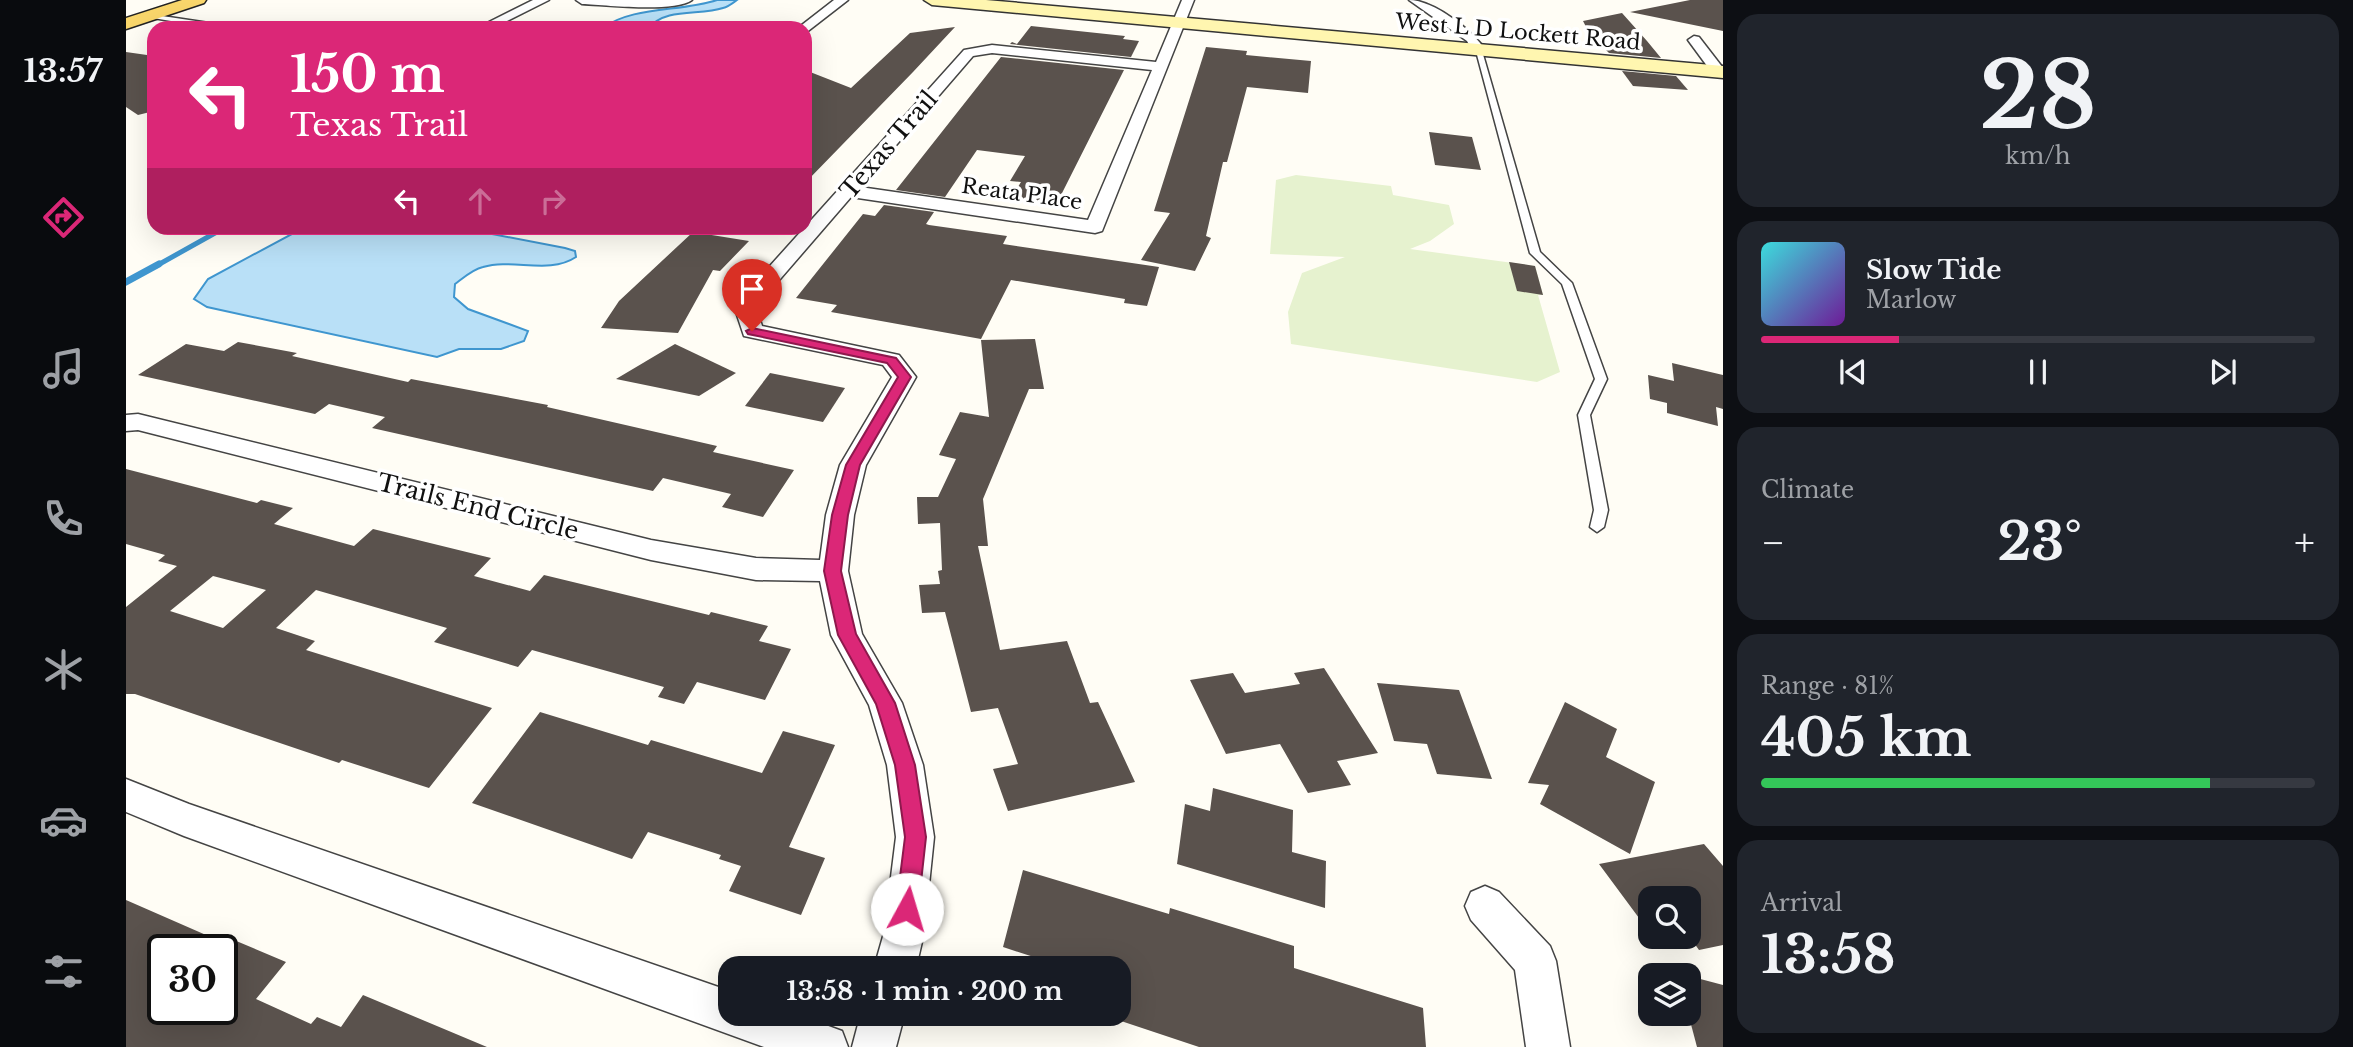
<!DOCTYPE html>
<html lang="en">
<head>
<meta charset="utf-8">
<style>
	:root { --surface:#171b24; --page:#20242c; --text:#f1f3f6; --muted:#9ea1a6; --line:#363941; --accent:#db2777 }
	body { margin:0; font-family:"Libre Baskerville",serif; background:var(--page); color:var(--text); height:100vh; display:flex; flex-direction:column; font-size:26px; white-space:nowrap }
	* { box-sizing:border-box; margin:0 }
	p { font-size:23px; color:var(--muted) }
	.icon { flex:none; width:38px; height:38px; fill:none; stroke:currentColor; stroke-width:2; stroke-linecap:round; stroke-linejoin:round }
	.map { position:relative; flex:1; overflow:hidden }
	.sheet { display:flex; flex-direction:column; gap:14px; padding:14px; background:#0d0f14; width:630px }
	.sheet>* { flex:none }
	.top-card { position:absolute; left:21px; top:21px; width:665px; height:214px; border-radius:21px; box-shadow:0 7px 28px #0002; background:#db2777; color:#fff; overflow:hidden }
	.controls { position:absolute; left:1512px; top:886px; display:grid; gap:14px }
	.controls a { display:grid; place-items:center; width:63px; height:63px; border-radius:14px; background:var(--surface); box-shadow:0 7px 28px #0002; font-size:35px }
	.speed { position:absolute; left:21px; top:934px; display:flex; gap:14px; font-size:35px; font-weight:700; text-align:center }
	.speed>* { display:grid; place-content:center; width:91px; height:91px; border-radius:50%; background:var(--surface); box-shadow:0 7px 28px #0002; line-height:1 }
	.speed .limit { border:4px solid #111; border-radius:10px; background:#fff; color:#111 }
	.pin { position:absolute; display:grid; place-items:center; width:60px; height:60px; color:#fff; margin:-72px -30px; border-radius:50% 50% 50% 0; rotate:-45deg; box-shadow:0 0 7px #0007 }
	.pin .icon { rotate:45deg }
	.me { position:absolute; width:77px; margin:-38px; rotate:6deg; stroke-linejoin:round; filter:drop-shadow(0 0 5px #0008) }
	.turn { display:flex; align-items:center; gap:24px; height:147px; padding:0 28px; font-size:32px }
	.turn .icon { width:91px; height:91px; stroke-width:2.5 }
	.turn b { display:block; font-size:49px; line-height:60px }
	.lanes { display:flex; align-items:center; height:66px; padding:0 28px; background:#0003; justify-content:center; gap:35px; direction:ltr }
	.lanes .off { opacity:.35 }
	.big { font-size:52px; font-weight:700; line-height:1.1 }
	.sheet .widget { flex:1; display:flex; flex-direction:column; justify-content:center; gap:10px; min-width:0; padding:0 24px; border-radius:21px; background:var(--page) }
	.sheet .dial { align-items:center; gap:0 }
	.dial b { font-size:91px; line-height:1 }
	.song { display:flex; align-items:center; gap:21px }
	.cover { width:84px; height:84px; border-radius:10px; background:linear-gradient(135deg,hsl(180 70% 55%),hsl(280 70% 35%)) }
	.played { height:7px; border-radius:4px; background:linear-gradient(90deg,var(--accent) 25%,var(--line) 25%) }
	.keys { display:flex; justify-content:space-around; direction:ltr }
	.heat { display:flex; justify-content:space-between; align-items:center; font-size:38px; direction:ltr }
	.charge { height:10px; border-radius:5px; background:linear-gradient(90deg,#34c759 81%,var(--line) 0) }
	.trip { position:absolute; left:592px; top:956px; width:413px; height:70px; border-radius:21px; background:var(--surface); box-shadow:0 7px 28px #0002; font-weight:700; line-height:70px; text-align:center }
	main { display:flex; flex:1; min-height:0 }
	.tabs { display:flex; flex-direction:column; width:126px; justify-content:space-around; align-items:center; background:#090b0e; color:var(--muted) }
	.tabs .icon { width:49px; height:49px }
	.tabs .selected { color:var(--accent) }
	.tabs b { font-size:32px; color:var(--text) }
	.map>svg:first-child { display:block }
	.pitch { fill:#e6f2cf }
	.water { fill:#b9e0f7; stroke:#3f96cf; stroke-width:2 }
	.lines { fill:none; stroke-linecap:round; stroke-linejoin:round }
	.stream-far1 { stroke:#3f96cf; stroke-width:5 }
	.stream { stroke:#3f96cf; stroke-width:7 }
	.building { fill:#5a524d; fill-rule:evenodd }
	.lane-casing { stroke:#444; stroke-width:3 }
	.street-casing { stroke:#444; stroke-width:3 }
	.secondary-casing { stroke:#333; stroke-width:3 }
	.primary-casing { stroke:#222; stroke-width:3 }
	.lane { fill:#fff; fill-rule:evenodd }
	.street { fill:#fff; fill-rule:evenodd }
	.secondary { fill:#fff6b0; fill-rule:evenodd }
	.primary { fill:#f9d66b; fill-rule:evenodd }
	.route { fill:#db2777; stroke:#8e194d; stroke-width:2 }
	.labels { text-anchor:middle; stroke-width:7; stroke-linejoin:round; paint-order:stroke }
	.far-street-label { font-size:21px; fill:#111; stroke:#fff }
	.street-label { font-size:24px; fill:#111; stroke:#fff }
</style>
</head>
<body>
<main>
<nav class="tabs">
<b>13:57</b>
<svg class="icon selected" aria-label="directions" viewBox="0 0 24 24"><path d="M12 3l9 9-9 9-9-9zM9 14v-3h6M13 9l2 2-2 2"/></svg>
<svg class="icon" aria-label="music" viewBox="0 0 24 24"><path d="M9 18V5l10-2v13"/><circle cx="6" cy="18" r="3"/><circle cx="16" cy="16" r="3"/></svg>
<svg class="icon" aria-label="phone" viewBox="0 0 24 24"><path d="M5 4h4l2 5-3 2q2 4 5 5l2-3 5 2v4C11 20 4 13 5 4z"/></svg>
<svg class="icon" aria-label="climate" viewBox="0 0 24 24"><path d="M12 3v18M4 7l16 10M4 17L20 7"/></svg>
<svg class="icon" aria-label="car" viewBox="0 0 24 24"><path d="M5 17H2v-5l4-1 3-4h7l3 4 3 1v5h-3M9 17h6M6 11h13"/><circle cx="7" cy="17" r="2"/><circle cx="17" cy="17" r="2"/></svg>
<svg class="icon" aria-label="filters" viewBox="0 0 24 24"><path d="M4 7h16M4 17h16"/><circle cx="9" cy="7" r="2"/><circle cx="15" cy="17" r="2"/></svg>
</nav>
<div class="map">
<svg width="1597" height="1047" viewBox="0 0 1597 1047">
	<rect width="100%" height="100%" fill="#fffdf5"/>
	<path class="pitch" d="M 1170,175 L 1265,186 L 1267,195 L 1323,205 L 1328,224 L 1304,241 L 1284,249 L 1409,266 L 1417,295 L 1412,295 L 1434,372 L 1411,382 L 1165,344 L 1162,312 L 1176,273 L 1219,257 L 1144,254 L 1150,180 Z"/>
	<g class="water">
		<path d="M 591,0 L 611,0 C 607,3 602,7 597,8 C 574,16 540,7 523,28 L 477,28 C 506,6 555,12 591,0 Z"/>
		<path d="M 177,228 L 335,228 L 439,248 L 449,251 L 450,257 C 423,275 387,258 357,267 C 347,269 337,278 329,284 L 328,297 L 342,309 L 402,331 L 398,341 L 375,349 L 333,349 L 311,357 L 81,307 L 68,299 L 82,279 Z"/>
	</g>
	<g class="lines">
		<path class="stream-far1" d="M 30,266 L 98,228"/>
		<path class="stream" d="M 0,282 L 33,264"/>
	</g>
	<g class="building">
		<path d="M 1564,0 L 1597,0 L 1597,31 L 1504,12 Z"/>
		<path d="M 1496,13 L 1521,41 L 1535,58 L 1483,53 L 1479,49 L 1471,48 L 1457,21 Z"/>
		<path d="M 905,26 L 999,36 L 997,39 L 1013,41 L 1005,57 L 884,44 L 886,42 L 891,44 Z"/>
		<path d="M 829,27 L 787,72 L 679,183 L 679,70 L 725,88 L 784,33 Z"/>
		<path d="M 1080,47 L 1121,51 L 1120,55 L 1185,61 L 1182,93 L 1121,87 L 1101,162 L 1097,162 L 1080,236 L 1085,238 L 1069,271 L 1015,260 L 1044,213 L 1028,211 Z"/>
		<path d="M 0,52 L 28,56 L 28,111 L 12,115 L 0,107 Z"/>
		<path d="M 875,57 L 998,70 L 931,203 L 886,197 L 895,182 L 884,181 L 899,156 L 851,150 L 819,197 L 770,190 Z"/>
		<path d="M 1496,71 L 1550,76 L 1562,90 L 1507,86 Z"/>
		<path d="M 1303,132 L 1346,137 L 1355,170 L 1309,165 Z"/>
		<path d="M 758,205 L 808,212 L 800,224 L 803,225 L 881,236 L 877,244 L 1033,267 L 1021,306 L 998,303 L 999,299 L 885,280 L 855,339 L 705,312 L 711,305 L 670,298 L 737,214 L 749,216 Z"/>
		<path d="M 567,232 L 623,241 L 594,271 L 587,270 L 552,333 L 475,328 L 493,301 Z"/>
		<path d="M 1383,262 L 1409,266 L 1417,295 L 1391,291 Z"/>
		<path d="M 909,339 L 918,389 L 903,389 L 857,499 L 862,546 L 852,546 L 874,650 L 941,641 L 964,703 L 972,702 L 1009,782 L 882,811 L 867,769 L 892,764 L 872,708 L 845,712 L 819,612 L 796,613 L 793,585 L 814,584 L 812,571 L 816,570 L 814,523 L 792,524 L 791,497 L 812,497 L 830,459 L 813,455 L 834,412 L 863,417 L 855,340 Z"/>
		<path d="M 112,342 L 171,353 L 166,356 L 282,382 L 285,379 L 422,405 L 421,407 L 591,446 L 587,452 L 668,470 L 637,517 L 596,507 L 605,494 L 537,478 L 527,491 L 246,428 L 259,417 L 203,404 L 189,414 L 12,375 L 60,344 L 98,351 Z"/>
		<path d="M 549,344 L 610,373 L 573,396 L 490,379 Z"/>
		<path d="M 1546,363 L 1597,375 L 1597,409 L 1590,407 L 1592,426 L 1541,413 L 1541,403 L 1524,399 L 1522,375 L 1548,381 Z"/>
		<path d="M 644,373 L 719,388 L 697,422 L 619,406 Z"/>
		<path d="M 0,469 L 131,503 L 135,500 L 167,508 L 148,524 L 228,546 L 247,529 L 365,558 L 348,576 L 404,591 L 418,575 L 583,615 L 585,612 L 642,626 L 633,641 L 665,649 L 639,700 L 571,682 L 558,704 L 532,697 L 538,687 L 406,650 L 392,667 L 308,642 L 321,628 L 190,590 L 150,628 L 189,641 L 180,650 L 366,708 L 303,788 L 216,760 L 213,763 L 9,694 L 0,694 L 0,607 L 51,566 L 32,561 L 39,555 L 0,544 ZM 87,576 L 140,590 L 97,628 L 44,611 Z"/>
		<path d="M 1198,668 L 1252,753 L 1211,761 L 1225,785 L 1182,793 L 1154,744 L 1100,754 L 1064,680 L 1107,673 L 1119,693 L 1174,684 L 1168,673 Z"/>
		<path d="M 1251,683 L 1333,690 L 1366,779 L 1311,774 L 1301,744 L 1268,741 Z"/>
		<path d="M 1439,702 L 1491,729 L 1480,757 L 1529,782 L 1504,854 L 1414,804 L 1423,785 L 1402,783 Z"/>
		<path d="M 414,712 L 522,745 L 525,740 L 636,773 L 657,731 L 709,745 L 663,847 L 699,858 L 675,915 L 603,891 L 615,866 L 593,859 L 595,855 L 522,832 L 506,859 L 346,803 Z"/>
		<path d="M 1087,788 L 1167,810 L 1166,852 L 1200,861 L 1199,908 L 1051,864 L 1059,804 L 1084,811 Z"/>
		<path d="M 1578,844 L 1597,866 L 1597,945 L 1573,950 L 1563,936 L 1563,898 L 1524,898 L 1524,916 L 1513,918 L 1473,864 Z"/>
		<path d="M 897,870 L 1043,914 L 1044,908 L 1168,946 L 1168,968 L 1297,1008 L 1300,1047 L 1073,1047 L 992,1020 L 992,968 L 915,968 L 917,960 L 877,947 Z"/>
		<path d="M 0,900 L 96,942 L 96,935 L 160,962 L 130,999 L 185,1024 L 191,1017 L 215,1027 L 237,995 L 361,1047 L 0,1047 ZM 37,950 L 96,950 L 96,1010 L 37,1010 Z"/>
		<path d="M 1563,976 L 1597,985 L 1597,1047 L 1571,1047 L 1562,1013 Z"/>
	</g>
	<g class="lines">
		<defs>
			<g id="lane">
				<path d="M 23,14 L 83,23 L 86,25 L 80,28 L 71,28 L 75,26 L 21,17 Z"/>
				<path d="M 1353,49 L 1356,51 L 1414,252 L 1446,283 L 1481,379 L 1464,415 L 1482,510 L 1478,527 L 1471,532 L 1464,527 L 1468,510 L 1452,415 L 1469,379 L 1436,284 L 1404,253 L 1350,51 Z"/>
			</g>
			<g id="street">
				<path d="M 407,0 L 423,0 L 367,28 L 351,28 Z"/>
				<path d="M 450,0 L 566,0 C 548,13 480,5 456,4 Z"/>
				<path d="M 708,0 L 722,0 L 682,31 L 672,28 Z"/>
				<path d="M 1056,0 L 1068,0 L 976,231 L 969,233 L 725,197 L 630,307 L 636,326 L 773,355 L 790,377 L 740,465 L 728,515 L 722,571 L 736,634 L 776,703 L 797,765 L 808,837 L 798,933 L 790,968 L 748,968 L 758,933 L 770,837 L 761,765 L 743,705 L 705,635 L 694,581 L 630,580 L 525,560 L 12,430 L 0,431 L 0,415 L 12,414 L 525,540 L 630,558 L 694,560 L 700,515 L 714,465 L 766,377 L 757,365 L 618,336 L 608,306 L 838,50 L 866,45 L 1030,62 ZM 866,53 L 1026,70 L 962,220 L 734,187 L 847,56 Z"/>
				<path d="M 1283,0 C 1307,0 1347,30 1360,51 L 1358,54 L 1348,54 L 1341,41 Z"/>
				<path d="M 1568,36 L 1573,37 L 1597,68 L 1597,74 L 1587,74 L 1562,40 Z"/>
				<path d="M 0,779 L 63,804 L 604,991 L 604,1013 L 667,1013 L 716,1031 L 722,1047 L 638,1047 L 58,836 L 0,812 Z"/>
				<path d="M 1359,886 L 1373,892 L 1424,946 L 1430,961 L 1444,1047 L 1400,1047 L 1389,970 L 1345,920 L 1339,906 L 1345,892 Z"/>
				<path d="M 735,1013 L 779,1013 L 770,1047 L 726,1047 Z"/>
			</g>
			<path id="secondary" d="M 798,0 L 860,0 L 1597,66 L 1597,78 L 806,5 Z"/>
			<path id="primary" d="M 56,0 L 80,0 L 78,3 L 0,29 L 0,18 Z"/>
		</defs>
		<use href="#lane" class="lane-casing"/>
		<use href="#street" class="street-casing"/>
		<use href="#secondary" class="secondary-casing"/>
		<use href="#primary" class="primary-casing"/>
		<use href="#lane" class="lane"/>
		<use href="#street" class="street"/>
		<use href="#secondary" class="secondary"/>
		<use href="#primary" class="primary"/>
	</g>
	<path class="route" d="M 626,328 L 770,358 L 785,377 L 734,465 L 722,515 L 715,571 L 730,634 L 769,703 L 789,765 L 800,837 L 792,909 L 789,917 L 781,921 L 773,917 L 770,909 L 779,837 L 769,765 L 750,704 L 712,635 L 698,571 L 706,515 L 720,465 L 772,377 L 761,363 L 622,334 L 620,331 Z"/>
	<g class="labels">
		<g class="far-street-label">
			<text transform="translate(1392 32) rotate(5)" y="7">West L D Lockett Road</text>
			<text transform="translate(896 194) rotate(8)" y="7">Reata Place</text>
		</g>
		<g class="street-label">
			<text transform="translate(763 145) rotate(-49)" y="8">Texas Trail</text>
			<text transform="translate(352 507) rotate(14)" y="8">Trails End Circle</text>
		</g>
	</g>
</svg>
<div class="controls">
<a><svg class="icon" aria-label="search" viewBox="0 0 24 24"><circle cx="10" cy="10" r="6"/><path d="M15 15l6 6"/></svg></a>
<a><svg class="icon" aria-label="layers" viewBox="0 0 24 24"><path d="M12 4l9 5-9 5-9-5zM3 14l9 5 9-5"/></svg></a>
</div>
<div class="speed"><div class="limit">30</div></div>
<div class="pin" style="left:626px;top:331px;background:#d93025"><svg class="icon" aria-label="arrive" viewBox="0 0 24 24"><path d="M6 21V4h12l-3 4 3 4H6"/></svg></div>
<svg class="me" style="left:781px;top:909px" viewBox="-20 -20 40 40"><circle r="19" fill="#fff"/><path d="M0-13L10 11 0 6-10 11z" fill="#db2777"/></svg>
<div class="trip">13:58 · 1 min · 200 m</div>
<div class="top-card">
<div class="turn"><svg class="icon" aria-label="left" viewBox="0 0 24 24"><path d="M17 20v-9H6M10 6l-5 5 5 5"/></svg><div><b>150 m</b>Texas Trail</div></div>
<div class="lanes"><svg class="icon" aria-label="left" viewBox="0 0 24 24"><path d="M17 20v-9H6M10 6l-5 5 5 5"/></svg><svg class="icon off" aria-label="ahead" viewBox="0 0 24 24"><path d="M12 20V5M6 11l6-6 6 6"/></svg><svg class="icon off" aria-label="right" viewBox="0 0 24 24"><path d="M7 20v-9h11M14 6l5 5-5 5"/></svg></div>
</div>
</div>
<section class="sheet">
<div class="widget dial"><b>28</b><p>km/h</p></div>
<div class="widget">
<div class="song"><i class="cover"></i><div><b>Slow Tide</b><p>Marlow</p></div></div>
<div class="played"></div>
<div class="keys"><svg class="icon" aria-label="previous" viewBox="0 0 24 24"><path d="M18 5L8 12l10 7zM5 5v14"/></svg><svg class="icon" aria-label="pause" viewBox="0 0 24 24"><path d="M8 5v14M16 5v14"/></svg><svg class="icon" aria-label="next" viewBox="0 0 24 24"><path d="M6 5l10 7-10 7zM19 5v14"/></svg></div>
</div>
<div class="widget"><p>Climate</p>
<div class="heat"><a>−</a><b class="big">23°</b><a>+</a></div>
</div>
<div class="widget"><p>Range · 81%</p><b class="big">405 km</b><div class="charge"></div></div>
<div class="widget"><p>Arrival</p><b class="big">13:58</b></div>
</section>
</main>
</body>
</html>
